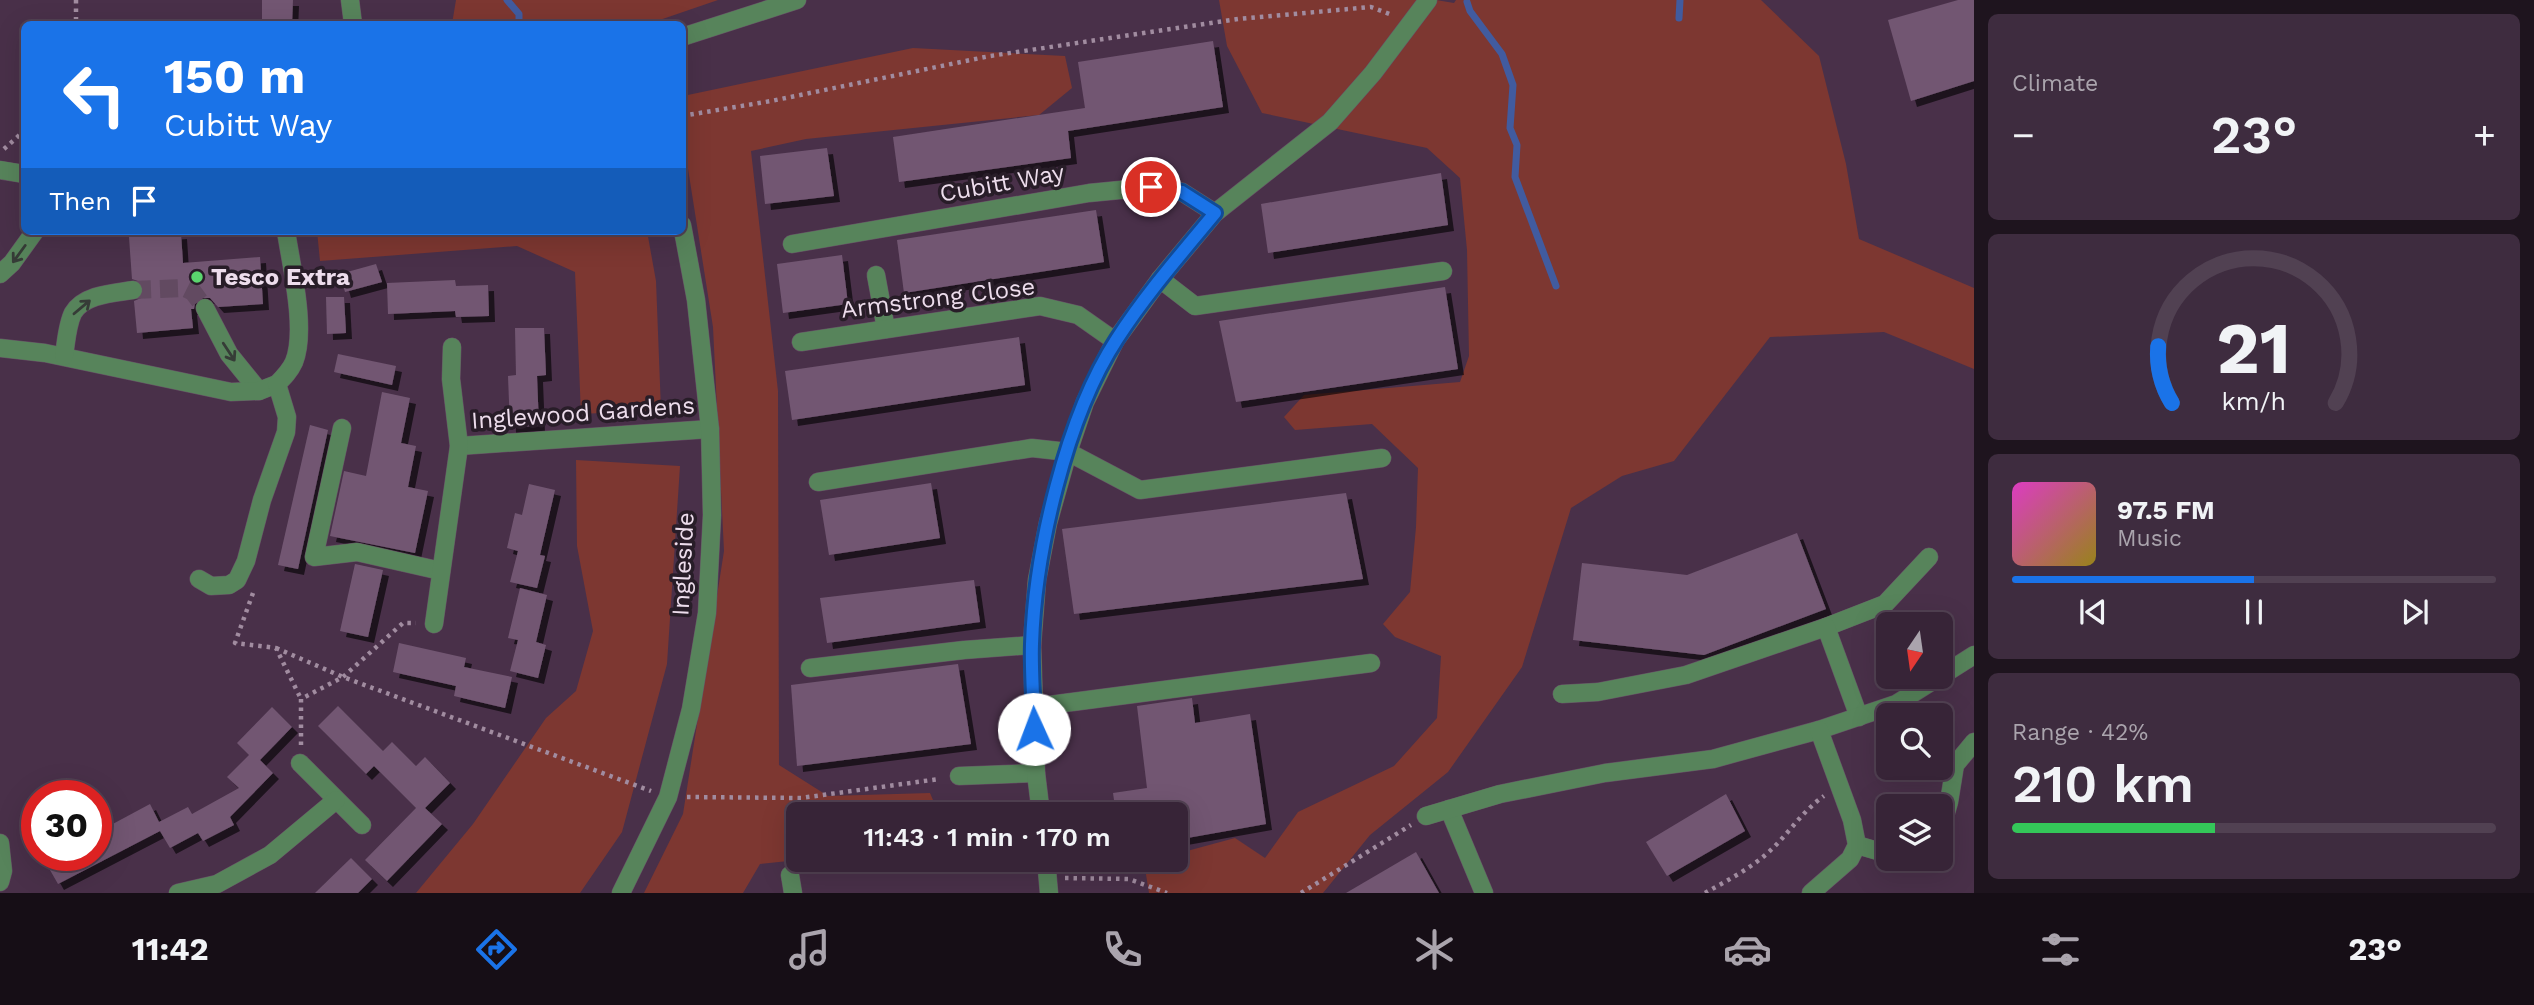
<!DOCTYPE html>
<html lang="en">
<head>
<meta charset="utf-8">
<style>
	:root { --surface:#372437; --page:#3e2c3f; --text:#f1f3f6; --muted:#aaa4ad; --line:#514152; --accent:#1a73e8 }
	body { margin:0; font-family:"Work Sans",sans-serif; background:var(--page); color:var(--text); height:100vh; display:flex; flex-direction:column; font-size:26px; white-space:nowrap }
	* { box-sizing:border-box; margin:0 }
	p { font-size:23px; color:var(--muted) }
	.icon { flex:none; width:38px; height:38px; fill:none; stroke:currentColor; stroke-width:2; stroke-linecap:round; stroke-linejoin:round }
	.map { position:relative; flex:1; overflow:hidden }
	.panel { display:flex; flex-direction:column; gap:14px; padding:14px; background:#1e141e; width:560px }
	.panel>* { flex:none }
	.guide { position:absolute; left:21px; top:21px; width:665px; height:214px; border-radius:10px; box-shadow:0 7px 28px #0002,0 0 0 2px var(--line); background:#1a73e8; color:#fff; overflow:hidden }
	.needle { width:46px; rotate:193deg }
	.tools { position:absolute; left:1876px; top:612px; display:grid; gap:14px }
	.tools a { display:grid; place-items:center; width:77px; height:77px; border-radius:10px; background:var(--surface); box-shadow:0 7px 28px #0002,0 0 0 2px var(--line); font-size:35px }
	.speed { position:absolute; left:21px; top:780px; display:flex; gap:14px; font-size:35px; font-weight:700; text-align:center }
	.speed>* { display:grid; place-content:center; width:91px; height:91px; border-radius:50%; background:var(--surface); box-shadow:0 7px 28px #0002,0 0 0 2px var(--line); line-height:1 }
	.speed .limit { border:10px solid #d22; background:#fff; color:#111 }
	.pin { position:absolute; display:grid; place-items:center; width:60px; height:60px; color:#fff; margin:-30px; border:4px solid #fff; border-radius:50%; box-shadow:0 2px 7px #0007 }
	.me { position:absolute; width:77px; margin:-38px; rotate:358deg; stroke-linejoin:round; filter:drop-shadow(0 0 5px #0008) }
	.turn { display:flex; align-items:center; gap:24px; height:147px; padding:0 28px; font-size:32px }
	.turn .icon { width:91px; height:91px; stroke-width:2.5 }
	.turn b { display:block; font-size:49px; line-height:60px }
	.then { display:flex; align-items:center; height:66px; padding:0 28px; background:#0003; gap:14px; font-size:26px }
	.big { font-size:52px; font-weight:600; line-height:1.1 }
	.panel .widget { flex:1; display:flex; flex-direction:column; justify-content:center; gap:10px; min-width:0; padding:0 24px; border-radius:10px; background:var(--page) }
	.panel .dial { align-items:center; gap:0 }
	.dial svg { height:182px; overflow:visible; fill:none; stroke:var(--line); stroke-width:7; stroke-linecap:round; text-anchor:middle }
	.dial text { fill:var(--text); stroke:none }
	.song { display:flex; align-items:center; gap:21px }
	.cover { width:84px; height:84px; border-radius:10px; background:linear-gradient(135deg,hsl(310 70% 55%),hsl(50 70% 35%)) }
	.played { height:7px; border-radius:4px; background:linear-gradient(90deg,var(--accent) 50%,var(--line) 50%) }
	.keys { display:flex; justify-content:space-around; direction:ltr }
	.heat { display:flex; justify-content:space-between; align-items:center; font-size:38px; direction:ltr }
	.charge { height:10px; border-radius:5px; background:linear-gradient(90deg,#34c759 42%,var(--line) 0) }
	.trip { position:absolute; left:786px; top:802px; width:402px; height:70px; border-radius:10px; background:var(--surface); box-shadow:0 7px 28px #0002,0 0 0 2px var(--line); font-weight:600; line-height:70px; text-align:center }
	.menu { display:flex; height:112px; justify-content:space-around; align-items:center; background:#160e16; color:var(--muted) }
	.menu .icon { width:49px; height:49px }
	.menu .selected { color:var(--accent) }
	.menu b { font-size:32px; color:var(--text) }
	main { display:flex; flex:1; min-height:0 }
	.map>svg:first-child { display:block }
	.green { fill:#7d3731 }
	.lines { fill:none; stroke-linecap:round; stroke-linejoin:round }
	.stream { stroke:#415b9f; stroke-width:7 }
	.building { fill:#725772; filter:url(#shadow) }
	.minor-tunnel { stroke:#624a61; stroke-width:18; stroke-dasharray:18 9; stroke-linecap:butt }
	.minor-casing { stroke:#674f66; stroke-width:19 }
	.path { stroke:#a18ca0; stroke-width:4.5; stroke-dasharray:3.5 5; stroke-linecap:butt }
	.minor { stroke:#57845b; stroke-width:18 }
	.oneway { stroke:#363c37 }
	.route-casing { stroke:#114b97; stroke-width:18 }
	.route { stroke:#1a73e8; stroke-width:12 }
	.poi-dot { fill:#5ad56e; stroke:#281d28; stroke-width:2.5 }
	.labels { text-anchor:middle; stroke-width:7; stroke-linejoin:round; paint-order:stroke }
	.street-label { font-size:24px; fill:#edddec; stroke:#281d28 }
	.poi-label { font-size:24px; font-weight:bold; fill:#edddec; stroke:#281d28; text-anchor:start }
</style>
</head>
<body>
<main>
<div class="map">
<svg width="1974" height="893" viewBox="0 0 1974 893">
	<defs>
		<filter id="shadow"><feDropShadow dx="6" dy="6" stdDeviation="0" flood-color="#0009"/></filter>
	</defs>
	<rect width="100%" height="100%" fill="#493049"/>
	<g class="green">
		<path d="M 456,0 L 718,0 L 648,24 L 452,24 Z"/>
		<path d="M 1219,0 L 1436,0 L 1454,3 L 1456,0 L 1761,0 L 1819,56 L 1846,164 L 1859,239 L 1974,288 L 1974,369 L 1884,332 L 1770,337 L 1674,461 L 1622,476 L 1571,508 L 1522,667 L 1448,772 L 1370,835 L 1323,893 L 1149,893 L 1144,862 L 1156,859 L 1176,859 L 1176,854 L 1235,838 L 1265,858 L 1298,812 L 1394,766 L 1437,718 L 1441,656 L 1395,637 L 1383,624 L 1410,592 L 1416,527 L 1418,468 L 1372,424 L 1295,430 L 1284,417 L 1304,395 L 1460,382 L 1469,356 L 1467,250 L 1460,178 L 1427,148 L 1262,113 L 1227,46 Z"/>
		<path d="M 913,48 L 1065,56 L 1072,88 L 1039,115 L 806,139 L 751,151 L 778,391 L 779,765 L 828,796 L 930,793 L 939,814 L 798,814 L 798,859 L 808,859 L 760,864 L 743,893 L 644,893 L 683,814 L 724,551 L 713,327 L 683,137 L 683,96 Z"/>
		<path d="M 317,231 L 647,231 L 656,281 L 661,410 L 581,414 L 575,272 L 517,246 L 320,261 Z"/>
		<path d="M 576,460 L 680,466 L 667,664 L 622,832 L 580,893 L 416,893 L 473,824 L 546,718 L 576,691 L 593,631 L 577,546 Z"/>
	</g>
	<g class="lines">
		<g class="stream">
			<path d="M 507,0 L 519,14 L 519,24"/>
			<path d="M 1467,2 L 1470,11 L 1502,54 L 1513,85 L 1510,128 L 1517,145 L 1515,177 L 1556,286"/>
			<path d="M 1679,18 L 1680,0"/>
		</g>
	</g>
	<g class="building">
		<path d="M 262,0 L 293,0 L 292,24 L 262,24 Z"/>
		<path d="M 1958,0 L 1974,0 L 1974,81 L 1911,101 L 1888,20 Z"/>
		<path d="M 1213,41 L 1223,107 L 1068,131 L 1071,158 L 899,182 L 893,137 L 1085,108 L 1078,62 Z"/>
		<path d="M 827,148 L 834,196 L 765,204 L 760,156 Z"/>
		<path d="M 1441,173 L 1448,225 L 1268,253 L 1261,204 Z"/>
		<path d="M 1096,210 L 1104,262 L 904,293 L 897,240 Z"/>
		<path d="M 181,233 L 183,263 L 260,257 L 263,304 L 218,307 L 210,298 L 200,298 L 195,303 L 194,309 L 191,309 L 193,328 L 137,333 L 134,301 L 141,298 L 144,289 L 141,282 L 132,279 L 129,237 Z"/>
		<path d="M 842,255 L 848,304 L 783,313 L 777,264 Z"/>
		<path d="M 376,264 L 382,282 L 345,292 L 340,274 Z"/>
		<path d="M 455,280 L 456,286 L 488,285 L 489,316 L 456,317 L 455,311 L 388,314 L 387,283 Z"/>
		<path d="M 1445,287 L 1458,369 L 1236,402 L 1219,321 Z"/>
		<path d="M 326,297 L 344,297 L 346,333 L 327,334 Z"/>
		<path d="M 515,328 L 544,328 L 546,375 L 537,376 L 539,426 L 510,427 L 508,376 L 516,375 Z"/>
		<path d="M 1019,337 L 1025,385 L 792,420 L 785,371 Z"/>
		<path d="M 338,354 L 396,366 L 392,385 L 334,372 Z"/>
		<path d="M 382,392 L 410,398 L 401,443 L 416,446 L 408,487 L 428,491 L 415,553 L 330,536 L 344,471 L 366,476 Z"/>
		<path d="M 310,425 L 328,430 L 298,569 L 278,565 Z"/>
		<path d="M 931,483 L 940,538 L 829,555 L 820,500 Z"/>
		<path d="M 529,484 L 555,490 L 540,555 L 545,556 L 537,588 L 510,582 L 518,551 L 507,548 L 515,513 L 522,515 Z"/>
		<path d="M 1346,493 L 1363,579 L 1074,614 L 1062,529 Z"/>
		<path d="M 1797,533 L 1826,609 L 1704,655 L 1573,640 L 1582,563 L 1687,575 Z"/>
		<path d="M 355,564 L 383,570 L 368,637 L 340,631 Z"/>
		<path d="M 974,580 L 980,622 L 827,643 L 820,598 Z"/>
		<path d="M 520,588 L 547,595 L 536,642 L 546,645 L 538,678 L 510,671 L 518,640 L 508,638 Z"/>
		<path d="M 399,643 L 466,658 L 464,667 L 512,677 L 505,708 L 454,696 L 456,686 L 393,672 Z"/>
		<path d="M 958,664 L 971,744 L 797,766 L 791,685 Z"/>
		<path d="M 1192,698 L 1195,723 L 1250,714 L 1266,824 L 1176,840 L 1176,814 L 1116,814 L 1113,793 L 1147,788 L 1137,706 Z"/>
		<path d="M 338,706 L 383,751 L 392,742 L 416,766 L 425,757 L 450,783 L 425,808 L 442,824 L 387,881 L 365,860 L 416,808 L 374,766 L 366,774 L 318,726 Z"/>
		<path d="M 272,707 L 292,727 L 260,760 L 273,773 L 230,817 L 234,825 L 203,841 L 198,833 L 170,848 L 160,831 L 58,884 L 42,856 L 96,856 L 96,833 L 150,804 L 159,822 L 188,807 L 192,814 L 239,788 L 227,777 L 249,755 L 237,743 Z"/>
		<path d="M 1726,794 L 1745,831 L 1667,876 L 1646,842 Z"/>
		<path d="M 1416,852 L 1439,893 L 1346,893 Z"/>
		<path d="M 351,858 L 372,879 L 358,893 L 315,893 Z"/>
	</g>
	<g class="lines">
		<path class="minor-tunnel" d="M 133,290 L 185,288 L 193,292 L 205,308"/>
		<defs>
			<g id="minor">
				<path d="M 350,0 L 353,24"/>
				<path d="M 682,37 L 797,0"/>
				<path d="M 0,170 L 24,174"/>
				<path d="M 792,244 L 1089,193 L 1151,187 L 1182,192 L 1215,213"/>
				<path d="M 0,274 L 12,263 L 35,231"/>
				<path d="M 876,275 L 886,329"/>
				<path d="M 1160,279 L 1195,306 L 1443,271"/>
				<path d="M 205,308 L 229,354 L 259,391"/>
				<path d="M 801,342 L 1040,306 L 1078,315 L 1115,341"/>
				<path d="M 0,348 L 45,353 L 231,392 L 259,391 L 277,384"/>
				<path d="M 64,356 C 66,343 67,325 73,313 C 84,294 115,293 133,290"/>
				<path d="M 342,428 L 314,557 L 357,552 L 441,571"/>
				<path d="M 459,446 L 710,429"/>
				<path d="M 818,482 L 1032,448 L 1068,452 L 1140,490 L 1382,458"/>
				<path d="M 199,579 L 211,586 L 229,585 L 237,580 L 246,561 L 262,500 L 286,432 L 287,417 L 277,384 C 284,377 290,371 294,362 C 307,330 291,265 286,231"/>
				<path d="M 434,624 L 459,446 L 451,379 L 452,347"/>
				<path d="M 1826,627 L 1885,604 L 1929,557"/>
				<path d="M 810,668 L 964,650 L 1032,645"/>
				<path d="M 1941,676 L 1974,655"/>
				<path d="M 1562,694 L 1598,692 L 1686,675 L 1826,627 L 1859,717"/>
				<path d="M 1034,707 L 1371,663"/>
				<path d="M 300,763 L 362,825"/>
				<path d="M 959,776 L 1036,773"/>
				<path d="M 1449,809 L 1484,893"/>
				<path d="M 1041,814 L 1036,773 L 1032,645 L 1037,580 L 1048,523 L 1068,452 L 1085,402 L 1115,341 L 1160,279 L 1215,213 L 1330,122 L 1373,73 L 1428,0"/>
				<path d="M 1426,816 L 1500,794 L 1605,773 L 1713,759 L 1819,730 L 1896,704 L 1939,677"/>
				<path d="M 1941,829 L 1949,802 L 1955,765 L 1974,742"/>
				<path d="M 0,843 L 3,871 L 0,882"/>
				<path d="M 1857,845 L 1888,854"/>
				<path d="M 1046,859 L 1049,893"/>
				<path d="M 790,875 L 793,893"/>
				<path d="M 178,893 L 217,884 L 270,855 L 336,800"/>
				<path d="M 621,893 L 668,797 L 691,709 L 707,613 L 712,515 L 710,429 L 696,300 L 682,225"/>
				<path d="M 1811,893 L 1850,859 L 1857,845 L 1852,820 L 1819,730"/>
			</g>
		</defs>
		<use href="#minor" class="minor-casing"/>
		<g class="path">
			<path d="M 76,0 L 76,24"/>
			<path d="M 682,116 L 771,101 L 990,56 L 1238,19 L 1371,7 L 1392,15"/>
			<path d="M 4,149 L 24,131"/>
			<path d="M 253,593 L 235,643 L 276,648 L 301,699"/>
			<path d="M 276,648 L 343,677 L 651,791"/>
			<path d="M 301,745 L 301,699 L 343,677 L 403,623 L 416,623"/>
			<path d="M 687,797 L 801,798 L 939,779"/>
			<path d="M 1065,878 L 1129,879 L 1167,893"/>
			<path d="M 1301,893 L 1411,825"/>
			<path d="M 1705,893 C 1728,880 1754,867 1774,847 C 1791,830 1804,810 1824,796"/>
		</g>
		<use href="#minor" class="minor"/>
	</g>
	<defs><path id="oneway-shaft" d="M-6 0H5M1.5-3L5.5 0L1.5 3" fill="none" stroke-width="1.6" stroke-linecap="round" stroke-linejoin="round" transform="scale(1.75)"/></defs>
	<g class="oneway">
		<use href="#oneway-shaft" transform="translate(19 254) rotate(126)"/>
		<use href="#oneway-shaft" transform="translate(82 307) rotate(-40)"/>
		<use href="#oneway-shaft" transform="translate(229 352) rotate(57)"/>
	</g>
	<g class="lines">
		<defs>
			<path id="route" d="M 1034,729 C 1034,701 1031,672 1032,644 C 1035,552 1066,417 1117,339 C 1146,294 1181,254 1215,213 L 1182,192 L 1151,187"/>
		</defs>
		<use href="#route" class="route-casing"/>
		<use href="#route" class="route"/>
	</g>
	<circle class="poi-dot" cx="197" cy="277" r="7"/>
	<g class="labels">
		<g class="street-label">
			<text transform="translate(1002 183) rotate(-10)" y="8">Cubitt Way</text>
			<text transform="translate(938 298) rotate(-7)" y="8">Armstrong Close</text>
			<text transform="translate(583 413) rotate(-4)" y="8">Inglewood Gardens</text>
			<text transform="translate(683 564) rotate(-87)" y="8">Ingleside</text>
		</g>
		<g class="poi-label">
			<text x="211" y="285">Tesco Extra</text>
		</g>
	</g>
</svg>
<div class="tools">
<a><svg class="needle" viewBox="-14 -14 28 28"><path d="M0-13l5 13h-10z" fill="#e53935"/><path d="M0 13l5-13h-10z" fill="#aaa4ad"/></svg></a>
<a><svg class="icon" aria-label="search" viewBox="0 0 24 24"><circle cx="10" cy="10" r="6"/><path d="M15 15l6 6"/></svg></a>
<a><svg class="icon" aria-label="layers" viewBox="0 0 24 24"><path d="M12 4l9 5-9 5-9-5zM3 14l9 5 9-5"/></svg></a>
</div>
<div class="speed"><div class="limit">30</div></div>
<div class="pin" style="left:1151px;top:187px;background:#d93025"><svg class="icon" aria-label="arrive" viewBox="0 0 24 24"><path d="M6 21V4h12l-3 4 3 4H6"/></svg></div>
<svg class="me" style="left:1034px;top:729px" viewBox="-20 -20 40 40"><circle r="19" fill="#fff"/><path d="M0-13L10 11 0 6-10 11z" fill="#1a73e8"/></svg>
<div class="trip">11:43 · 1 min · 170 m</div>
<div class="guide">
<div class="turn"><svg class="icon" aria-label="left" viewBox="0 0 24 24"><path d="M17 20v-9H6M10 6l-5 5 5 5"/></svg><div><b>150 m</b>Cubitt Way</div></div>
<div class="then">Then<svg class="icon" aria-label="arrive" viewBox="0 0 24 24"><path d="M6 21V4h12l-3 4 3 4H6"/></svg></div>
</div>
</div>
<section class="panel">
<div class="widget"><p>Climate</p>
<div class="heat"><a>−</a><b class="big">23°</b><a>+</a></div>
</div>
<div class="widget dial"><svg viewBox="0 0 100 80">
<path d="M14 69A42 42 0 1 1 86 69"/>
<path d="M14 69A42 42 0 0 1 8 44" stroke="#1a73e8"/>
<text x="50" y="56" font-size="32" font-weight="700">21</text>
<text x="50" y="72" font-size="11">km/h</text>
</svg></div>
<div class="widget">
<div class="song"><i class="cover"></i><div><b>97.5 FM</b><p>Music</p></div></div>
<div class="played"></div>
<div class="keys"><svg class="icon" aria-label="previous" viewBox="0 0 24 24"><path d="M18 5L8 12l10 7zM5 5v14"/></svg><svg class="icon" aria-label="pause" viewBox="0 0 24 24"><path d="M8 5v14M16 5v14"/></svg><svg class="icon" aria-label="next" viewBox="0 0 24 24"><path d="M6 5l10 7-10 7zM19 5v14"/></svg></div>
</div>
<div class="widget"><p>Range · 42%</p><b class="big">210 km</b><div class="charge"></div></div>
</section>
</main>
<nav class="menu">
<b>11:42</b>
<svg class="icon selected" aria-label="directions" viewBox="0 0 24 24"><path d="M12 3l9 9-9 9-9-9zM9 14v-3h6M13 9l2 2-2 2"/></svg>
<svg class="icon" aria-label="music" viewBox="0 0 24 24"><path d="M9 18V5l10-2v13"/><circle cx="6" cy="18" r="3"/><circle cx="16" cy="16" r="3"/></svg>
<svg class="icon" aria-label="phone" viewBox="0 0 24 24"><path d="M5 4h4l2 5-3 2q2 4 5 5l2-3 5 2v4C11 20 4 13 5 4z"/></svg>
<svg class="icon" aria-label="climate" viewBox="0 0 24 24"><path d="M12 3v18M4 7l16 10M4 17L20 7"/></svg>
<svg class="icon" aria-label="car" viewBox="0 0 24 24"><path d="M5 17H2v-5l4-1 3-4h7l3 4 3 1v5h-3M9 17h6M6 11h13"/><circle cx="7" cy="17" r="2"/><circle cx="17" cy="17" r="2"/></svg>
<svg class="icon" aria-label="filters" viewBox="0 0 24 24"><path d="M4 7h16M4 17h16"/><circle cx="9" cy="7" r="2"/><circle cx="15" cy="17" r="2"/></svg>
<b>23°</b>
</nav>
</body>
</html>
